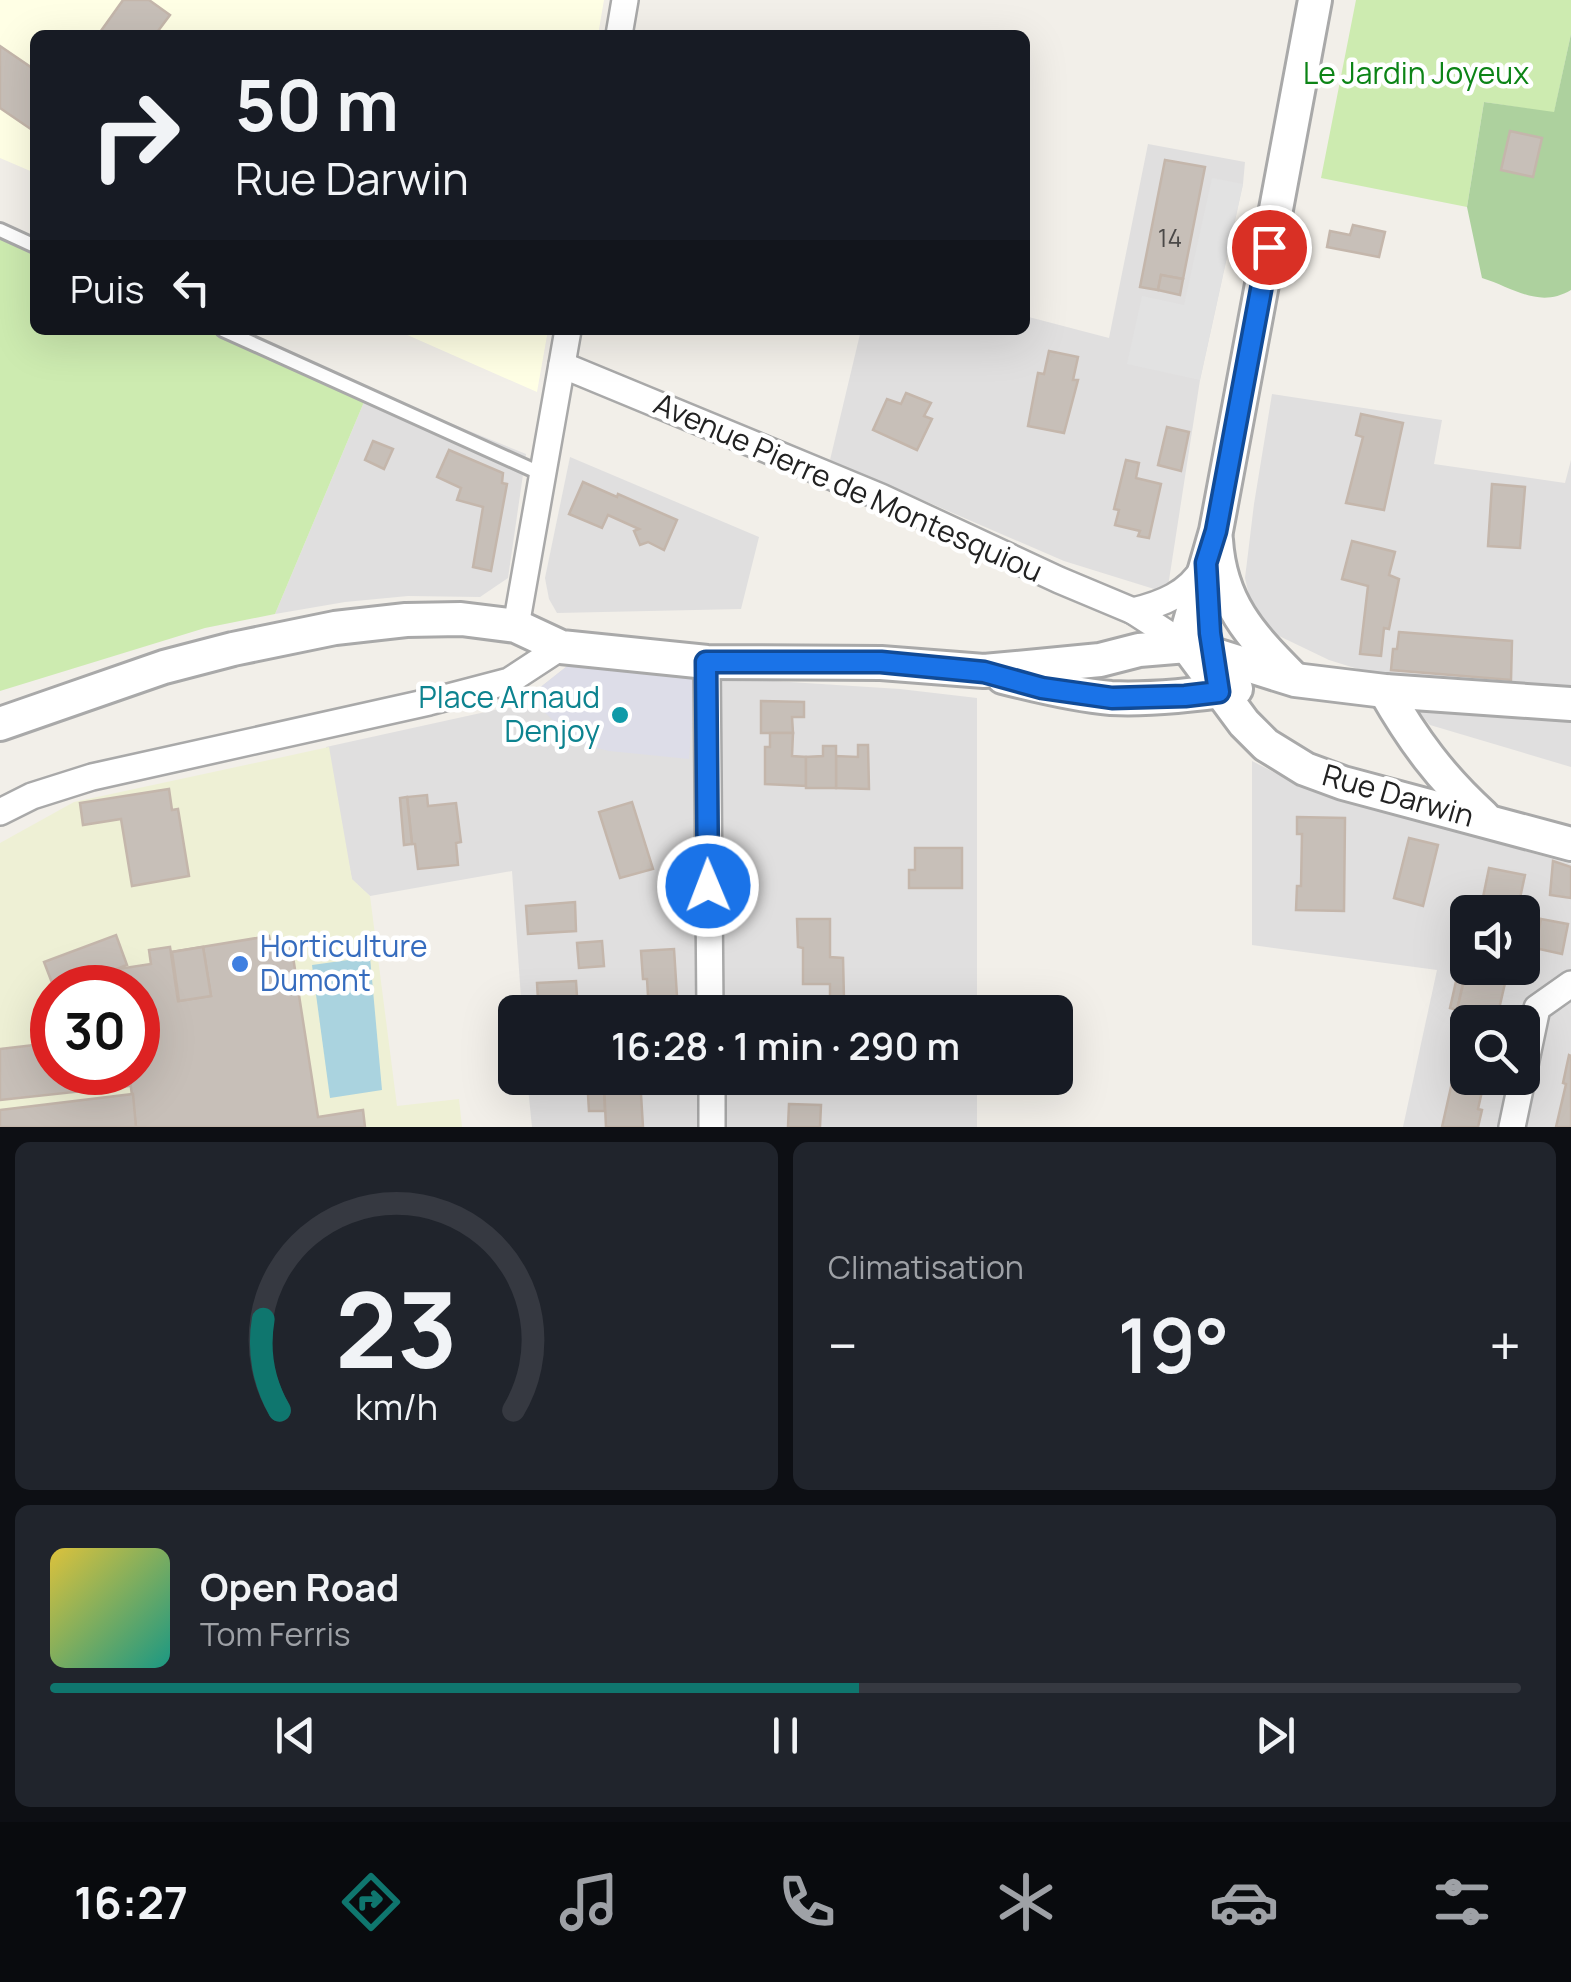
<!DOCTYPE html>
<html lang="fr">
<head>
<meta charset="utf-8">
<style>
	:root { --surface:#171b24; --page:#20242c; --text:#f1f3f6; --muted:#9ea1a6; --line:#363941; --accent:#0f766e }
	body { margin:0; font-family:Manrope,sans-serif; background:var(--page); color:var(--text); height:100vh; display:flex; flex-direction:column; font-size:38px; white-space:nowrap }
	* { box-sizing:border-box; margin:0 }
	p { font-size:32px; color:var(--muted) }
	.icon { flex:none; width:55px; height:55px; fill:none; stroke:currentColor; stroke-width:2; stroke-linecap:round; stroke-linejoin:round }
	.map { position:relative; height:1127px; overflow:hidden }
	.side { display:flex; flex-direction:column; gap:15px; padding:15px; background:#0d0f14; flex:1 }
	.side>* { flex:none }
	.banner { position:absolute; left:30px; top:30px; width:1000px; height:305px; border-radius:15px; box-shadow:0 10px 40px #0002; background:#171b24; color:var(--text); overflow:hidden }
	.fabs { position:absolute; left:1450px; top:895px; display:grid; gap:20px }
	.fabs a { display:grid; place-items:center; width:90px; height:90px; border-radius:15px; background:var(--surface); box-shadow:0 10px 40px #0002; font-size:50px }
	.speed { position:absolute; left:30px; top:965px; display:flex; gap:20px; font-size:50px; font-weight:700; text-align:center }
	.speed>* { display:grid; place-content:center; width:130px; height:130px; border-radius:50%; background:var(--surface); box-shadow:0 10px 40px #0002; line-height:1 }
	.speed .limit { border:15px solid #d22; background:#fff; color:#111 }
	.pin { position:absolute; display:grid; place-items:center; width:85px; height:85px; color:#fff; margin:-42px; border:5px solid #fff; border-radius:50%; box-shadow:0 2px 10px #0007 }
	.me { position:absolute; width:110px; margin:-55px; rotate:359deg; stroke-linejoin:round; filter:drop-shadow(0 0 8px #0008) }
	.turn { display:flex; align-items:center; gap:35px; height:210px; padding:0 40px; font-size:45px }
	.turn .icon { width:130px; height:130px; stroke-width:2.5 }
	.turn b { display:block; font-size:70px; line-height:85px }
	.then { display:flex; align-items:center; height:95px; padding:0 40px; background:#0003; gap:20px; font-size:38px }
	.big { font-size:75px; font-weight:600; line-height:1.1 }
	.side .tile { flex:1; display:flex; flex-direction:column; justify-content:center; gap:15px; min-width:0; padding:0 35px; border-radius:15px; background:var(--page) }
	.side .dial { align-items:center; gap:0 }
	.dial svg { height:260px; overflow:visible; fill:none; stroke:var(--line); stroke-width:7; stroke-linecap:round; text-anchor:middle }
	.dial text { fill:var(--text); stroke:none }
	.song { display:flex; align-items:center; gap:30px }
	.cover { width:120px; height:120px; border-radius:15px; background:linear-gradient(135deg,hsl(50 70% 55%),hsl(170 70% 35%)) }
	.played { height:10px; border-radius:5px; background:linear-gradient(90deg,var(--accent) 55%,var(--line) 55%) }
	.keys { display:flex; justify-content:space-around; direction:ltr }
	.heat { display:flex; justify-content:space-between; align-items:center; font-size:55px; direction:ltr }
	.side .tiles { flex:1; display:grid; gap:15px; grid-template-columns:1fr 1fr }
	.tile:last-child { grid-column:span 2 }
	.trip { position:absolute; left:498px; top:995px; width:575px; height:100px; border-radius:15px; background:var(--surface); box-shadow:0 10px 40px #0002; font-weight:600; line-height:100px; text-align:center }
	.tab-bar { display:flex; height:160px; justify-content:space-around; align-items:center; background:#090b0e; color:var(--muted) }
	.tab-bar .icon { width:70px; height:70px }
	.tab-bar .current { color:var(--accent) }
	.tab-bar b { font-size:45px; color:var(--text) }
	.map>svg:first-child { display:block }
	.residential { fill:#e0dfdf; fill-rule:evenodd }
	.education { fill:#ffffe5 }
	.farmland { fill:#eef0d5; fill-rule:evenodd }
	.grass { fill:#cdebb0 }
	.forest { fill:#add19e }
	.parking { fill:#e2e2e2 }
	.plaza { fill:#dddde8 }
	.water { fill:#aad3df }
	.building { fill:#c7bfb8; stroke:#c4b6ab; stroke-width:2.5 }
	.lines { fill:none; stroke-linecap:round; stroke-linejoin:round }
	.service-casing { stroke:#a9a9a9; stroke-width:18 }
	.minor-casing { stroke:#a9a9a9; stroke-width:30 }
	.tertiary-casing { stroke:#a9a9a9; stroke-width:38 }
	.service { stroke:#fff; stroke-width:12 }
	.minor { stroke:#fff; stroke-width:25 }
	.tertiary { stroke:#fff; stroke-width:32 }
	.route-casing { stroke:#114b97; stroke-width:25 }
	.route { stroke:#1a73e8; stroke-width:18 }
	.culture-dot { fill:#0f9aa8; stroke:#fff; stroke-width:4 }
	.shop-dot { fill:#3f7fe0; stroke:#fff; stroke-width:4 }
	.labels { text-anchor:middle; stroke-width:9; stroke-linejoin:round; paint-order:stroke }
	.number-label { font-size:25px; fill:#4b4948 }
	.park-label { font-size:30px; fill:#0c8416; stroke:#fff }
	.street-label { font-size:30px; fill:#222; stroke:#fff }
	.culture-label { font-size:30px; fill:#0d838f; stroke:#fff; text-anchor:end }
	.shop-label { font-size:30px; fill:#366cbe; stroke:#fff; text-anchor:start }
</style>
</head>
<body>
<div class="map">
<svg width="1571" height="1127" viewBox="0 0 1571 1127">
	<rect width="100%" height="100%" fill="#f2efe9"/>
	<g class="residential">
		<path d="M 1148,144 L 1245,162 L 1243,184 L 1200,380 L 1167,593 L 1064,561 L 830,460 L 861,330 L 1025,330 L 1025,316 L 1109,338 Z"/>
		<path d="M 369,390 L 526,454 L 508,578 L 480,597 L 408,596 L 345,602 L 275,614 Z"/>
		<path d="M 1272,394 L 1442,420 L 1434,464 L 1565,483 L 1571,460 L 1571,767 L 1430,725 L 1390,679 L 1329,660 L 1277,635 L 1263,623 L 1251,604 L 1245,578 L 1254,504 Z"/>
		<path d="M 570,457 L 759,537 L 741,609 L 557,613 L 549,599 L 545,578 Z"/>
		<path d="M 571,663 L 696,676 L 900,689 L 977,698 L 977,1012 L 522,1012 L 512,871 L 370,896 L 352,880 L 326,747 L 499,709 L 528,697 Z"/>
		<path d="M 1252,761 L 1306,789 L 1571,864 L 1571,1127 L 1403,1127 L 1437,970 L 1252,945 ZM 1468,912 L 1522,912 L 1522,968 L 1468,968 ZM 1468,1022 L 1522,1022 L 1522,1078 L 1468,1078 Z"/>
		<path d="M 527,1078 L 977,1078 L 977,1127 L 532,1127 Z"/>
	</g>
	<g class="education">
		<path d="M 0,0 L 604,0 L 598,35 L 35,35 L 35,173 L 0,158 Z"/>
		<path d="M 396,330 L 548,330 L 537,392 Z"/>
	</g>
	<path class="farmland" d="M 329,747 L 352,879 L 370,896 L 397,1106 L 459,1099 L 462,1127 L 0,1127 L 0,843 L 74,802 ZM 52,988 L 138,988 L 138,1072 L 52,1072 Z"/>
	<g class="grass">
		<path d="M 1356,0 L 1571,0 L 1571,34 L 1554,113 L 1484,102 L 1467,207 L 1321,178 Z"/>
		<path d="M 0,223 L 35,239 L 35,330 L 236,330 L 369,390 L 275,614 L 205,628 L 0,691 Z"/>
	</g>
	<path class="forest" d="M 1571,34 L 1571,290 C 1539,309 1514,288 1482,278 L 1467,207 L 1484,102 L 1554,112 Z"/>
	<path class="parking" d="M 1212,178 L 1243,184 L 1200,380 L 1127,364 L 1142,296 L 1184,305 Z"/>
	<path class="plaza" d="M 571,663 L 696,676 L 689,759 L 609,751 L 586,745 L 567,733 L 528,697 Z"/>
	<path class="water" d="M 370,957 L 382,1090 L 330,1098 L 312,965 Z"/>
	<g class="building">
		<path d="M 123,0 L 149,0 L 170,15 L 155,35 L 98,35 Z"/>
		<path d="M 0,46 L 35,70 L 35,132 L 0,108 Z"/>
		<path d="M 1510,131 L 1542,138 L 1533,177 L 1501,170 Z"/>
		<path d="M 1165,160 L 1205,167 L 1183,279 L 1161,275 L 1158,290 L 1140,287 Z"/>
		<path d="M 1353,225 L 1385,232 L 1379,257 L 1327,247 L 1330,231 L 1350,235 Z"/>
		<path d="M 1161,275 L 1183,279 L 1180,295 L 1158,290 Z"/>
		<path d="M 1049,351 L 1078,357 L 1073,380 L 1078,380 L 1064,433 L 1028,426 L 1038,373 L 1044,374 Z"/>
		<path d="M 906,393 L 931,403 L 924,416 L 932,419 L 917,450 L 873,430 L 887,399 L 901,404 Z"/>
		<path d="M 1361,414 L 1403,423 L 1384,510 L 1346,503 L 1363,437 L 1356,435 Z"/>
		<path d="M 1167,427 L 1189,432 L 1181,471 L 1158,465 Z"/>
		<path d="M 373,441 L 393,449 L 384,469 L 365,460 Z"/>
		<path d="M 449,450 L 503,473 L 502,483 L 507,484 L 491,571 L 473,567 L 483,507 L 457,500 L 461,488 L 437,477 Z"/>
		<path d="M 1126,460 L 1139,463 L 1136,478 L 1161,484 L 1149,538 L 1138,536 L 1140,531 L 1115,525 L 1119,510 L 1114,509 Z"/>
		<path d="M 583,482 L 617,497 L 618,494 L 677,520 L 664,550 L 648,542 L 640,545 L 634,531 L 639,529 L 608,515 L 602,528 L 569,514 Z"/>
		<path d="M 1492,484 L 1525,487 L 1520,548 L 1488,546 Z"/>
		<path d="M 1352,541 L 1395,552 L 1389,575 L 1399,579 L 1389,629 L 1384,628 L 1381,656 L 1360,654 L 1368,586 L 1342,579 Z"/>
		<path d="M 1399,632 L 1512,641 L 1511,680 L 1391,670 L 1393,649 L 1397,649 Z"/>
		<path d="M 761,701 L 804,702 L 804,717 L 792,717 L 793,733 L 761,733 Z"/>
		<path d="M 770,733 L 793,733 L 792,756 L 806,757 L 806,786 L 765,784 L 765,747 L 770,747 Z"/>
		<path d="M 858,745 L 868,745 L 869,789 L 836,788 L 836,756 L 858,757 Z"/>
		<path d="M 823,746 L 836,746 L 836,788 L 806,788 L 806,757 L 823,756 Z"/>
		<path d="M 169,789 L 172,810 L 178,809 L 189,876 L 132,886 L 121,819 L 83,825 L 80,803 Z"/>
		<path d="M 427,795 L 428,806 L 456,803 L 461,842 L 456,843 L 458,865 L 418,869 L 415,844 L 412,844 L 407,797 Z"/>
		<path d="M 407,797 L 412,844 L 404,845 L 400,798 Z"/>
		<path d="M 632,802 L 653,869 L 620,878 L 599,812 Z"/>
		<path d="M 1297,817 L 1345,818 L 1344,911 L 1296,910 L 1297,886 L 1301,886 L 1302,834 L 1297,834 Z"/>
		<path d="M 1409,838 L 1438,845 L 1423,906 L 1394,898 Z"/>
		<path d="M 915,848 L 962,848 L 962,888 L 909,888 L 909,870 L 915,870 Z"/>
		<path d="M 1553,861 L 1571,867 L 1571,898 L 1550,895 Z"/>
		<path d="M 1489,868 L 1525,875 L 1517,912 L 1480,912 Z"/>
		<path d="M 575,902 L 576,931 L 528,934 L 526,906 Z"/>
		<path d="M 797,919 L 830,919 L 830,957 L 843,958 L 844,999 L 830,999 L 830,984 L 803,984 L 803,948 L 798,947 Z"/>
		<path d="M 1541,919 L 1568,924 L 1562,954 L 1535,948 Z"/>
		<path d="M 116,935 L 127,965 L 66,988 L 54,988 L 44,962 Z"/>
		<path d="M 269,936 L 271,947 L 291,944 L 318,1117 L 363,1110 L 365,1127 L 136,1127 L 129,1072 L 138,1072 L 138,988 L 121,988 L 118,969 L 151,964 L 149,950 L 170,947 L 178,1001 L 211,996 L 203,947 L 171,952 Z"/>
		<path d="M 602,941 L 604,966 L 579,968 L 577,943 Z"/>
		<path d="M 203,947 L 211,996 L 179,1001 L 172,952 Z"/>
		<path d="M 674,949 L 678,1012 L 649,1012 L 647,979 L 643,979 L 641,951 Z"/>
		<path d="M 1461,959 L 1468,961 L 1468,963 L 1457,1010 L 1450,1008 Z"/>
		<path d="M 1468,963 L 1468,968 L 1508,970 L 1497,1018 L 1503,1019 L 1502,1022 L 1473,1022 L 1475,1014 L 1457,1010 Z"/>
		<path d="M 576,981 L 578,1012 L 545,1012 L 544,1000 L 538,1000 L 537,983 Z"/>
		<path d="M 1464,1029 L 1468,1030 L 1468,1078 L 1485,1078 L 1478,1109 L 1482,1110 L 1478,1127 L 1442,1127 Z"/>
		<path d="M 52,1043 L 52,1072 L 129,1072 L 130,1086 L 0,1100 L 0,1049 Z"/>
		<path d="M 1569,1055 L 1571,1056 L 1571,1127 L 1556,1127 L 1566,1084 L 1563,1083 Z"/>
		<path d="M 587,1078 L 595,1078 L 595,1084 L 604,1084 L 605,1111 L 589,1111 Z"/>
		<path d="M 595,1078 L 640,1078 L 643,1127 L 606,1127 L 604,1084 L 595,1084 Z"/>
		<path d="M 133,1094 L 136,1127 L 0,1127 L 0,1110 Z"/>
		<path d="M 789,1104 L 821,1105 L 820,1127 L 788,1127 Z"/>
	</g>
	<g class="lines">
		<defs>
			<g id="service">
				<path d="M 0,230 L 35,246"/>
				<path d="M 223,330 L 542,474"/>
			</g>
			<g id="minor">
				<path d="M 619,35 L 625,0"/>
				<path d="M 562,365 L 881,497 L 1059,580 L 1133,611 L 1187,646"/>
				<path d="M 1133,611 C 1162,604 1188,594 1204,567"/>
				<path d="M 516,626 L 568,330"/>
				<path d="M 707,662 L 710,1012"/>
				<path d="M 0,812 L 32,796 L 92,777 L 429,702 L 509,681 L 561,647"/>
				<path d="M 712,1078 L 712,1127"/>
				<path d="M 1512,1127 L 1537,1008 L 1571,984"/>
			</g>
			<g id="tertiary">
				<path d="M 1216,540 C 1220,602 1250,635 1292,677"/>
				<path d="M 1187,646 L 1189,625 L 1216,531 L 1315,0"/>
				<path d="M 1187,646 L 1244,723 L 1266,745 L 1305,769 L 1343,783 L 1571,844"/>
				<path d="M 1003,677 C 1038,686 1075,695 1111,698 C 1153,700 1195,695 1236,689"/>
				<path d="M 1385,691 C 1413,740 1441,778 1483,816"/>
				<path d="M 0,724 L 164,667 L 233,649 L 335,628 L 406,620 L 461,619 L 516,626 L 561,647 L 707,662 L 881,663 L 984,671 L 1100,660 L 1139,650 L 1187,646 L 1295,680 L 1385,691 L 1571,704"/>
			</g>
		</defs>
		<use href="#service" class="service-casing"/>
		<use href="#minor" class="minor-casing"/>
		<use href="#tertiary" class="tertiary-casing"/>
		<use href="#service" class="service"/>
		<use href="#minor" class="minor"/>
		<use href="#tertiary" class="tertiary"/>
	</g>
	<g class="lines">
		<defs>
			<path id="route" d="M 708,886 L 706,662 L 881,662 L 984,672 L 1042,688 L 1112,698 L 1185,696 L 1219,692 L 1210,633 L 1206,563 L 1216,531 L 1269,247"/>
		</defs>
		<use href="#route" class="route-casing"/>
		<use href="#route" class="route"/>
	</g>
	<circle class="culture-dot" cx="620" cy="715" r="10"/>
	<circle class="shop-dot" cx="240" cy="964" r="10"/>
	<g class="labels">
		<g class="number-label">
			<text x="1170" y="247">14</text>
		</g>
		<g class="park-label">
			<text x="1416" y="84">Le Jardin Joyeux</text>
		</g>
		<g class="street-label">
			<text transform="translate(848 488) rotate(24)" y="10">Avenue Pierre de Montesquiou</text>
			<text transform="translate(1398 796) rotate(16)" y="10">Rue Darwin</text>
		</g>
		<g class="culture-label">
			<text x="600" y="708">Place Arnaud<tspan x="600" dy="34">Denjoy</tspan></text>
		</g>
		<g class="shop-label">
			<text x="260" y="957">Horticulture<tspan x="260" dy="34">Dumont</tspan></text>
		</g>
	</g>
</svg>
<div class="fabs">
<a><svg class="icon" aria-label="sound" viewBox="0 0 24 24"><path d="M4 9h4l5-4v14l-5-4H4zM17 9q2 3 0 6"/></svg></a>
<a><svg class="icon" aria-label="search" viewBox="0 0 24 24"><circle cx="10" cy="10" r="6"/><path d="M15 15l6 6"/></svg></a>
</div>
<div class="speed"><div class="limit">30</div></div>
<div class="pin" style="left:1269px;top:247px;background:#d93025"><svg class="icon" aria-label="arrive" viewBox="0 0 24 24"><path d="M6 21V4h12l-3 4 3 4H6"/></svg></div>
<svg class="me" style="left:708px;top:886px" viewBox="-20 -20 40 40"><circle r="17" fill="#1a73e8" stroke="#fff" stroke-width="3"/><path d="M0-11L8 9 0 5-8 9z" fill="#fff"/></svg>
<div class="trip">16:28 · 1 min · 290 m</div>
<div class="banner">
<div class="turn"><svg class="icon" aria-label="right" viewBox="0 0 24 24"><path d="M7 20v-9h11M14 6l5 5-5 5"/></svg><div><b>50 m</b>Rue Darwin</div></div>
<div class="then">Puis<svg class="icon" aria-label="left" viewBox="0 0 24 24"><path d="M17 20v-9H6M10 6l-5 5 5 5"/></svg></div>
</div>
</div>
<section class="side">
<div class="tiles">
<div class="tile dial"><svg viewBox="0 0 100 80">
<path d="M14 69A42 42 0 1 1 86 69"/>
<path d="M14 69A42 42 0 0 1 9 41" stroke="#0f766e"/>
<text x="50" y="56" font-size="32" font-weight="700">23</text>
<text x="50" y="72" font-size="11">km/h</text>
</svg></div>
<div class="tile"><p>Climatisation</p>
<div class="heat"><a>−</a><b class="big">19°</b><a>+</a></div>
</div>
<div class="tile">
<div class="song"><i class="cover"></i><div><b>Open Road</b><p>Tom Ferris</p></div></div>
<div class="played"></div>
<div class="keys"><svg class="icon" aria-label="previous" viewBox="0 0 24 24"><path d="M18 5L8 12l10 7zM5 5v14"/></svg><svg class="icon" aria-label="pause" viewBox="0 0 24 24"><path d="M8 5v14M16 5v14"/></svg><svg class="icon" aria-label="next" viewBox="0 0 24 24"><path d="M6 5l10 7-10 7zM19 5v14"/></svg></div>
</div>
</div>
</section>
<nav class="tab-bar">
<b>16:27</b>
<svg class="icon current" aria-label="directions" viewBox="0 0 24 24"><path d="M12 3l9 9-9 9-9-9zM9 14v-3h6M13 9l2 2-2 2"/></svg>
<svg class="icon" aria-label="music" viewBox="0 0 24 24"><path d="M9 18V5l10-2v13"/><circle cx="6" cy="18" r="3"/><circle cx="16" cy="16" r="3"/></svg>
<svg class="icon" aria-label="phone" viewBox="0 0 24 24"><path d="M5 4h4l2 5-3 2q2 4 5 5l2-3 5 2v4C11 20 4 13 5 4z"/></svg>
<svg class="icon" aria-label="climate" viewBox="0 0 24 24"><path d="M12 3v18M4 7l16 10M4 17L20 7"/></svg>
<svg class="icon" aria-label="car" viewBox="0 0 24 24"><path d="M5 17H2v-5l4-1 3-4h7l3 4 3 1v5h-3M9 17h6M6 11h13"/><circle cx="7" cy="17" r="2"/><circle cx="17" cy="17" r="2"/></svg>
<svg class="icon" aria-label="filters" viewBox="0 0 24 24"><path d="M4 7h16M4 17h16"/><circle cx="9" cy="7" r="2"/><circle cx="15" cy="17" r="2"/></svg>
</nav>
</body>
</html>
